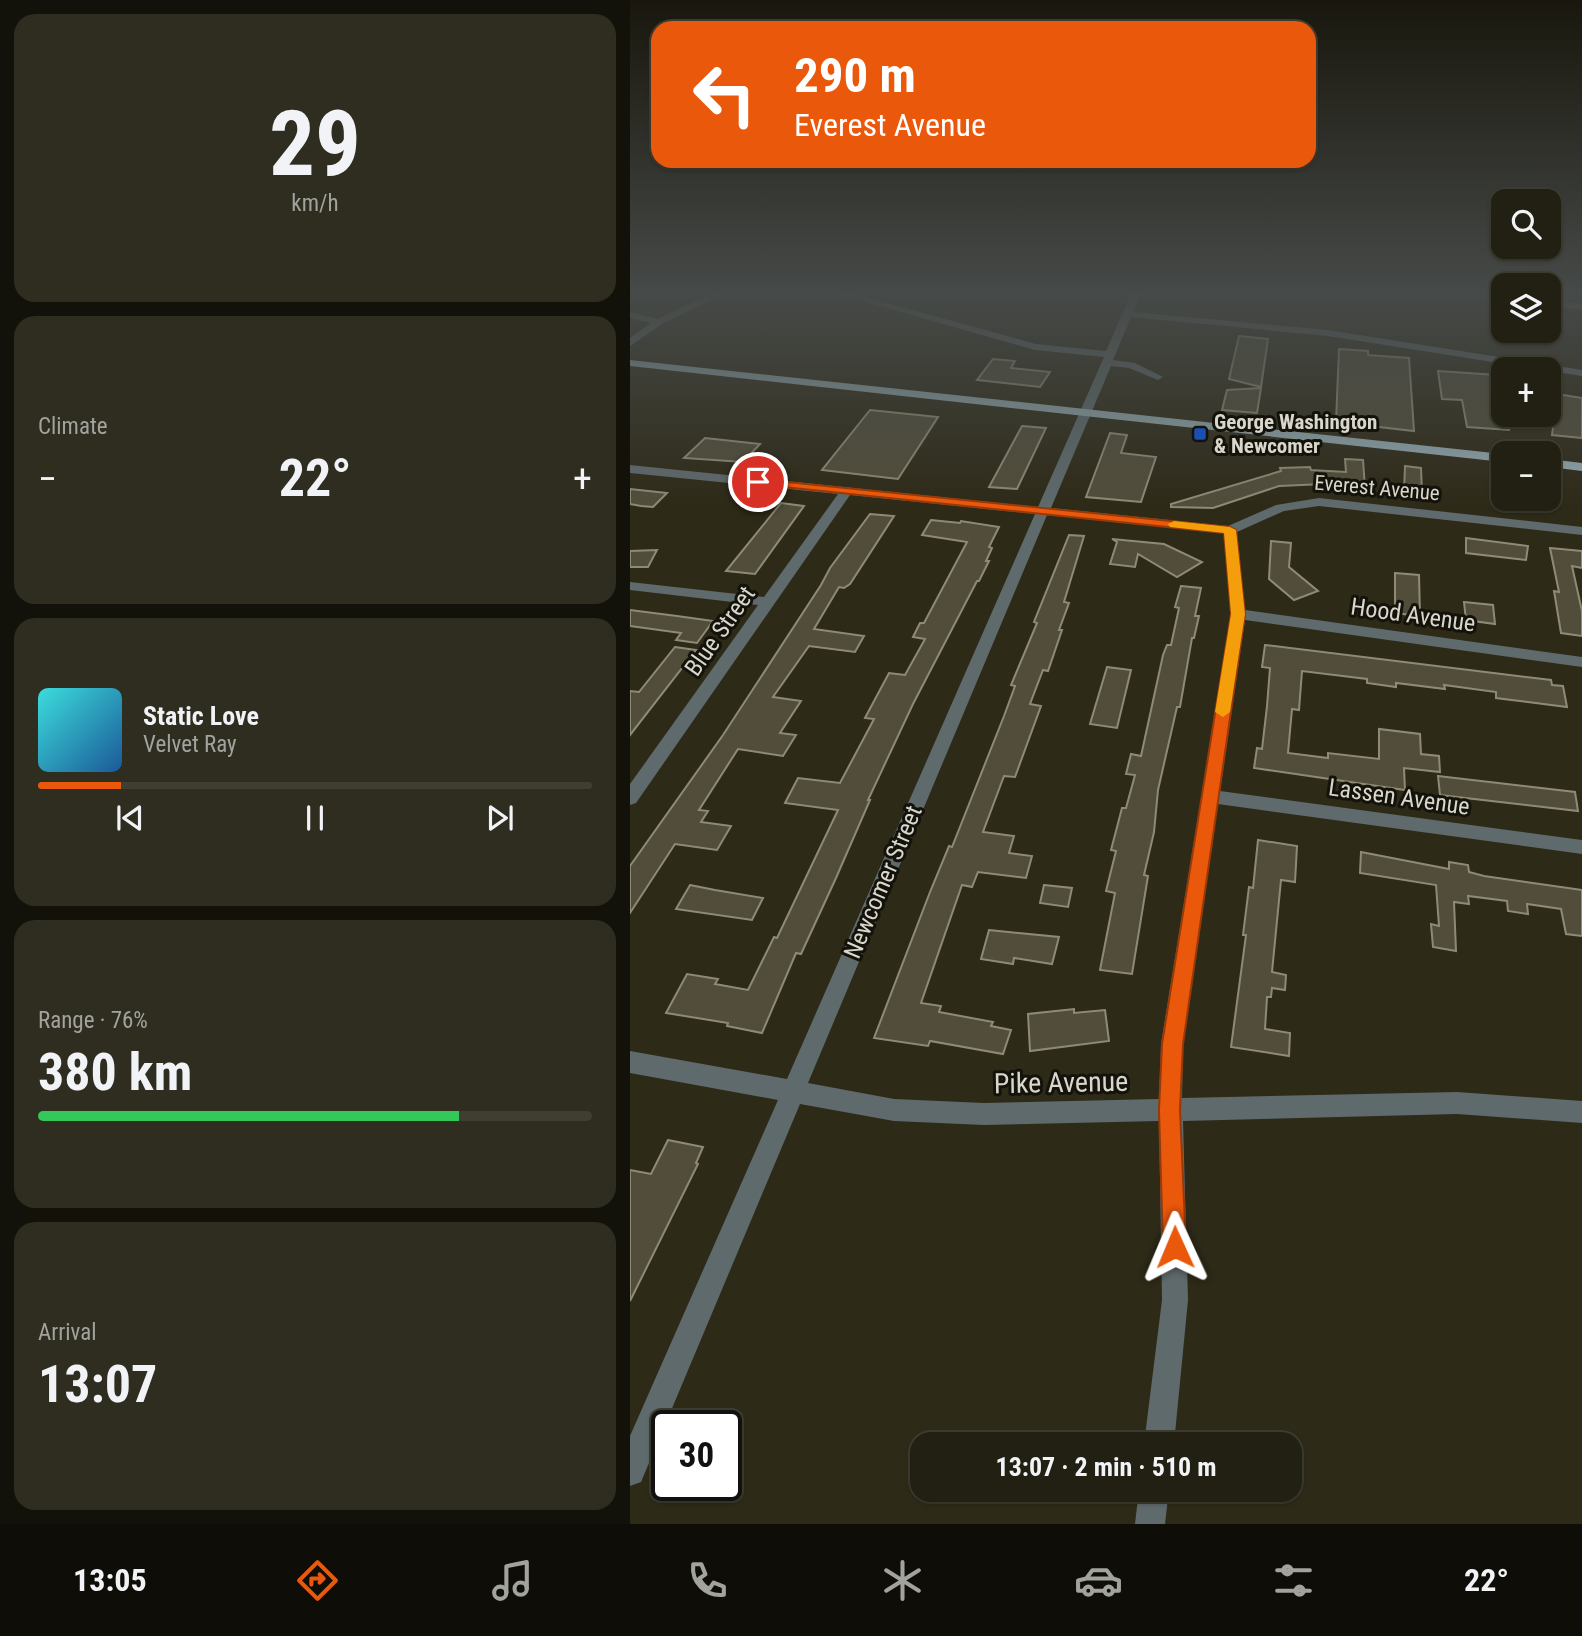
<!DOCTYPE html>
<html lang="en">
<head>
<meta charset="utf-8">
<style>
	:root { --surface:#222012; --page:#2e2d20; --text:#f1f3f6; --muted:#a2a39f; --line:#3f3e32; --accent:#ea580c }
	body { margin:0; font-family:"Roboto Condensed",sans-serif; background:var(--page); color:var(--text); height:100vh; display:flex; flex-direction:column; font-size:26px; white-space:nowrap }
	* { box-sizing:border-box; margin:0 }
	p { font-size:23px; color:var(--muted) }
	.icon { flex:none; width:38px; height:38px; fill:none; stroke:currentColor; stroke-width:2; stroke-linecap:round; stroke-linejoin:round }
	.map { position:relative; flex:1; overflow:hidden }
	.panel { display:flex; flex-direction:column; gap:14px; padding:14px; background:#13120a; width:630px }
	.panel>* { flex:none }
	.guide { position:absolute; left:21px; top:21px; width:665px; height:147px; border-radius:21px; box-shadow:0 2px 5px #0004,0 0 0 2px var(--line); background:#ea580c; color:#fff; overflow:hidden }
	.fabs { position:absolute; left:861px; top:189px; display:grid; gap:14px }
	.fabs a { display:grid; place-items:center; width:70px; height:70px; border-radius:14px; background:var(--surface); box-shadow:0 2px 5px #0004,0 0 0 2px var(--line); font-size:35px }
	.speed { position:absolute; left:21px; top:1410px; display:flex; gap:14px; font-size:35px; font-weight:700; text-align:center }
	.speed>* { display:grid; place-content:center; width:91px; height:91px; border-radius:50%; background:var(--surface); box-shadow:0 2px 5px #0004,0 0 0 2px var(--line); line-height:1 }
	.speed .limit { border:4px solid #111; border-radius:10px; background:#fff; color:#111 }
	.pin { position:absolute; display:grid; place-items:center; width:60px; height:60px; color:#fff; margin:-30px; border:4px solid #fff; border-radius:50%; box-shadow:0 2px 7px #0007 }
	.me { position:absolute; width:77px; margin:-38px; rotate:359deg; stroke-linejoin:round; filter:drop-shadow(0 0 5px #0008) }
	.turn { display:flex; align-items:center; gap:24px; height:147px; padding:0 28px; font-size:32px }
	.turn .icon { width:91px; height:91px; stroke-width:2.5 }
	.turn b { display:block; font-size:49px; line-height:60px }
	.big { font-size:52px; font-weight:700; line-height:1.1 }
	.panel .tile { flex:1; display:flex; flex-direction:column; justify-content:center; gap:10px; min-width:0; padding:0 24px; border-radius:21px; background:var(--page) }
	.panel .dial { align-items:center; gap:0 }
	.dial b { font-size:91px; line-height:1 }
	.song { display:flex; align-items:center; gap:21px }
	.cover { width:84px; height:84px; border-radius:10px; background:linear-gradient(135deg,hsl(180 70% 55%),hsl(210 70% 35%)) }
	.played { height:7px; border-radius:4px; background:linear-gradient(90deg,var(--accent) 15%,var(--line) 15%) }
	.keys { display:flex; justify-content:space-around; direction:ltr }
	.heat { display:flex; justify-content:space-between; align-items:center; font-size:38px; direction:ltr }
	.charge { height:10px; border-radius:5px; background:linear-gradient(90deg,#34c759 76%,var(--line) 0) }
	.trip { position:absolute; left:280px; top:1432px; width:392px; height:70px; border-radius:21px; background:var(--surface); box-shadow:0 2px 5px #0004,0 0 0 2px var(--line); font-weight:700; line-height:70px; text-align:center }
	.tabs { display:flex; height:112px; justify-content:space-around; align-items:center; background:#0e0d07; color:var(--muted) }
	.tabs .icon { width:49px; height:49px }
	.tabs .active { color:var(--accent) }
	.tabs b { font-size:32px; color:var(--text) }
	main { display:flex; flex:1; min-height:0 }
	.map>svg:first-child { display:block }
	.building { fill:#514d3a; stroke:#8e8b75; stroke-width:2 }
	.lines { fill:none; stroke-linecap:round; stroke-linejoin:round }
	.minor { fill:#5f6a6d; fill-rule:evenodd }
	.major { fill:#92a9af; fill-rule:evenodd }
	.route { fill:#ea580c; stroke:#983908; stroke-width:2 }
	.slow { fill:#f59e0b }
	.transit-dot { fill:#1a4fb4; stroke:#14130b; stroke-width:2.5 }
	.labels { text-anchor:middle; stroke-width:6; stroke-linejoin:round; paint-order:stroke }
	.far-poi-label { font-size:21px; font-weight:bold; fill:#d9d7cc; stroke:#14130b; text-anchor:start }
	.far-street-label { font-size:21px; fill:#d9d7cc; stroke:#14130b }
	.street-label { font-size:24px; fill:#d9d7cc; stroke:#14130b }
	.near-street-label { font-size:28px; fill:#d9d7cc; stroke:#14130b }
</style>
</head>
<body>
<main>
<section class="panel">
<div class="tile dial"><b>29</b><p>km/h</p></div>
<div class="tile"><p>Climate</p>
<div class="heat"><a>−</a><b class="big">22°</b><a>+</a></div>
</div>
<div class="tile">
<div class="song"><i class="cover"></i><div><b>Static Love</b><p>Velvet Ray</p></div></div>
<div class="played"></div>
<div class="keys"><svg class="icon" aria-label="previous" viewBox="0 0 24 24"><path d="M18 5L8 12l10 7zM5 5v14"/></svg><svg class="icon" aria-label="pause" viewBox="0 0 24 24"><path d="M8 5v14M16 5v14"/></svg><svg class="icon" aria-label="next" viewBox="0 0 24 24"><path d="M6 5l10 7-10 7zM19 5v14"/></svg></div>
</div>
<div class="tile"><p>Range · 76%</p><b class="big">380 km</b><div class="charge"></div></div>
<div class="tile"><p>Arrival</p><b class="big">13:07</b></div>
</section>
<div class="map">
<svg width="952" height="1524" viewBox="0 0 952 1524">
	<rect width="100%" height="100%" fill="#2e2a18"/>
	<g class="building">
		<path d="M 609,336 L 638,339 L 631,387 L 599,379 Z"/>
		<path d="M 709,349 L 738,351 L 738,355 L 779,358 L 784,431 L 706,422 Z"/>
		<path d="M 363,359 L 385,361 L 381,368 L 420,372 L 410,387 L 347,380 Z"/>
		<path d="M 808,371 L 867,375 L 873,415 L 876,415 L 879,430 L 837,427 L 832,400 L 812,399 Z"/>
		<path d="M 631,388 L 627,413 L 592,410 L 597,390 Z"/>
		<path d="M 927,394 L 952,398 L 952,438 L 922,435 Z"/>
		<path d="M 240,410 L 308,417 L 268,479 L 192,470 Z"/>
		<path d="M 392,426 L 416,428 L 387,489 L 359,487 Z"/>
		<path d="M 480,433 L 497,435 L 491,453 L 526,457 L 511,502 L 456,497 Z"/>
		<path d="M 75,438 L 130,444 L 113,462 L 54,458 Z"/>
		<path d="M 715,459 L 733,460 L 735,488 L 716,487 L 716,483 L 649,486 L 583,508 L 541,507 L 541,504 L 651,471 L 650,468 L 680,467 L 681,470 L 716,472 Z"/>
		<path d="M 775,466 L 791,468 L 792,494 L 774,492 Z"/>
		<path d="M 0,489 L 37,493 L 23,507 L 11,506 L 0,504 Z"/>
		<path d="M 151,503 L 174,506 L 125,574 L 96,571 Z"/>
		<path d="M 240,514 L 264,516 L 220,584 L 214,588 L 209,587 L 184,629 L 234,636 L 225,652 L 179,646 L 143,697 L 171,701 L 150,733 L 166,735 L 153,756 L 108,749 L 69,810 L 78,811 L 71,822 L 101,826 L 87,850 L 45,844 L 0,913 L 0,866 L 93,735 L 191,585 L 200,568 Z"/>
		<path d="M 301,520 L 330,523 L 331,521 L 369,527 L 359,547 L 362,548 L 356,561 L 359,561 L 349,581 L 347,581 L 283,704 L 238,800 L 240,800 L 206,878 L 171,954 L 166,953 L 132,1033 L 97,1026 L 98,1023 L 36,1013 L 57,974 L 88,979 L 85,984 L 118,990 L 144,937 L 147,938 L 208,810 L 155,803 L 168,778 L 210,783 L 244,719 L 235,718 L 259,673 L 275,675 L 295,639 L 283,637 L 290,623 L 294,623 L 337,542 L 292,535 Z"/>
		<path d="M 439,535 L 454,536 L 434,602 L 439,603 L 429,630 L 432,630 L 418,671 L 413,670 L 400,704 L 411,706 L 385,777 L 374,776 L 353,832 L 384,836 L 379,853 L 402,856 L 396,878 L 348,872 L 342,887 L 332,885 L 291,1003 L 311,1006 L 309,1012 L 363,1022 L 361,1026 L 381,1030 L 373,1054 L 300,1041 L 298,1046 L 244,1038 L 300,892 L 319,846 L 322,847 L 374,716 L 385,686 L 381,685 L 407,623 L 404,622 Z"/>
		<path d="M 836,538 L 898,546 L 896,560 L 836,553 Z"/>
		<path d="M 482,539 L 534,544 L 572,562 L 547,577 L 508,554 L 505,567 L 480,564 L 487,542 Z"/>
		<path d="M 641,541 L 661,543 L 659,567 L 688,591 L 664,600 L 639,579 Z"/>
		<path d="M 920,548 L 952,551 L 952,568 L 942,566 L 952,611 L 952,636 L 931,633 L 924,591 L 929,592 Z"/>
		<path d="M 27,550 L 18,567 L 0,567 L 0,551 Z"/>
		<path d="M 765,573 L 789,575 L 790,616 L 765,613 Z"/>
		<path d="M 551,586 L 571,588 L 565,616 L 569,616 L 564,638 L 562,638 L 550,707 L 547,707 L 528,790 L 524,832 L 514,875 L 518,876 L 502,974 L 470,970 L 485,893 L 476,891 L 486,851 L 481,850 L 492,808 L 496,808 L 505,775 L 496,774 L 501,754 L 511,756 L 533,655 L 537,645 L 541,645 L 549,608 L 545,607 Z"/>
		<path d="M 834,602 L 863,605 L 865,624 L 836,620 Z"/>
		<path d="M 0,610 L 47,616 L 83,621 L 67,643 L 46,640 L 51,633 L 0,626 Z"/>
		<path d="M 635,645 L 921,680 L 922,685 L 933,686 L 937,707 L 866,698 L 866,692 L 814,685 L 815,689 L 766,683 L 766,687 L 737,683 L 737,679 L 672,671 L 669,710 L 662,709 L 658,753 L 698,758 L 698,753 L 749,759 L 749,729 L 790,734 L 791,754 L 809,756 L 810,772 L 774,768 L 775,790 L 624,768 L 627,748 L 632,749 L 637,706 L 640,668 L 632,667 Z"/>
		<path d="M 45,647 L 66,650 L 0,735 L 0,691 L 9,692 Z"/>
		<path d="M 477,667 L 501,670 L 487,728 L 460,724 Z"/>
		<path d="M 808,776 L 945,792 L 948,811 L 810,795 Z"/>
		<path d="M 628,840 L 667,846 L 665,882 L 651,880 L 642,972 L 656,975 L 655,990 L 642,988 L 641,997 L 637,997 L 635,1029 L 660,1033 L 659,1056 L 601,1047 L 616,935 L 613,935 L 619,887 L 623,888 Z"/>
		<path d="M 731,852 L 819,869 L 819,862 L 838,865 L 839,872 L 854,876 L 952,890 L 952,936 L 936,934 L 931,909 L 897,904 L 898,914 L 878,911 L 877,901 L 838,896 L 839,904 L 824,902 L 826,951 L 803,947 L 801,924 L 809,926 L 806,885 L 730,873 Z"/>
		<path d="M 60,885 L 85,890 L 133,898 L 122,920 L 46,909 Z"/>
		<path d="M 414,885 L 442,888 L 438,907 L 410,903 Z"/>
		<path d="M 359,930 L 429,937 L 422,964 L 384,958 L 383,964 L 351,959 Z"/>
		<path d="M 444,1009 L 444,1013 L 475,1010 L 479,1041 L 400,1051 L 398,1014 Z"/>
		<path d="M 38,1140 L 73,1147 L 66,1163 L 68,1164 L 0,1301 L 0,1170 L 21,1174 Z"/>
	</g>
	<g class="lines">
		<g class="minor">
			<path d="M 80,294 L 93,294 L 32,324 L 0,346 L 0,338 L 21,323 L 0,318 L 0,312 L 28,319 Z"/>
			<path d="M 208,294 L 224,294 L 406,344 L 476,351 L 501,294 L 511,294 L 503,312 L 698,330 L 952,370 L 952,376 L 698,336 L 501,317 L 483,360 L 505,363 L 533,377 L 528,380 L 499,368 L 481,366 L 421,508 L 598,526 L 646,505 L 689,498 L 952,527 L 952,535 L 689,506 L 654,511 L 607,532 L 615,610 L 952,657 L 952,667 L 615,620 L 590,791 L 952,840 L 952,854 L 588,804 L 553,1044 L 552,1098 L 827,1092 L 952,1101 L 952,1123 L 827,1114 L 553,1121 L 558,1300 L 544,1444 L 514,1444 L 532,1300 L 529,1121 L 354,1125 L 264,1121 L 170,1104 L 11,1482 L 0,1486 L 0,1436 L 148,1100 L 0,1073 L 0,1051 L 157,1079 L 405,514 L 220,495 L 6,803 L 0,805 L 0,784 L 128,605 L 0,590 L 0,582 L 134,597 L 208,494 L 0,473 L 0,465 L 408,507 L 474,357 L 405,350 ZM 417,515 L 594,533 L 601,614 L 531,1044 L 529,1099 L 354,1103 L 264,1099 L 178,1083 Z"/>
			<path d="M 867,294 L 873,294 L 873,297 L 869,296 Z"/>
			<path d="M 919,299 L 952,304 L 952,310 L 919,305 Z"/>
			<path d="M 509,1489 L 539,1489 L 535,1524 L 505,1524 Z"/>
		</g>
		<g class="major">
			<path d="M 0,360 L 873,454 L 873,462 L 0,366 Z"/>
			<path d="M 919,459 L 952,463 L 952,471 L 919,467 Z"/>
		</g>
	</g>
	<linearGradient id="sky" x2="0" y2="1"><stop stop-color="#19170d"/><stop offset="0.58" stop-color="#464a48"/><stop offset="1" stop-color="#464a48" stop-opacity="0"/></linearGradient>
	<rect width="952" height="507" fill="url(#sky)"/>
	<path class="route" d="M 128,479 L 600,527 L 606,530 L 615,614 L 553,1044 L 550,1110 L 556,1247 L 553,1256 L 545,1259 L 536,1256 L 533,1247 L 529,1110 L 532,1044 L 601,614 L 594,533 L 124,484 L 124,480 Z"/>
	<path class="slow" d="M 544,521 L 600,527 L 606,530 L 615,614 L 600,712 L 593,717 L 585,712 L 601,614 L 594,533 L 540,527 L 538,524 Z"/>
	<rect class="transit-dot" x="563" y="427" width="14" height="14" rx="3.5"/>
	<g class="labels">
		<g class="far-poi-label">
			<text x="584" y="429">George Washington<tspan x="584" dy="24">&amp; Newcomer</tspan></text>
		</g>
		<g class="far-street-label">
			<text transform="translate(747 488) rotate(5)" y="7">Everest Avenue</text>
		</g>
		<g class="street-label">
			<text transform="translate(783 615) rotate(8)" y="8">Hood Avenue</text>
			<text transform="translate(90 631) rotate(-55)" y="8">Blue Street</text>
			<text transform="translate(769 797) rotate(8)" y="8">Lassen Avenue</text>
			<text transform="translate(253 882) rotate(-67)" y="8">Newcomer Street</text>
		</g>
		<g class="near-street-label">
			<text transform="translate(431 1082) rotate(-1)" y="10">Pike Avenue</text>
		</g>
	</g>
</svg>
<div class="fabs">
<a><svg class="icon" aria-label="search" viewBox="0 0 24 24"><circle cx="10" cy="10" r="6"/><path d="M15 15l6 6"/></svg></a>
<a><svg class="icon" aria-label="layers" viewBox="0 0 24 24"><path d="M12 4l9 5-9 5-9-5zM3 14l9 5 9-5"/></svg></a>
<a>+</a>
<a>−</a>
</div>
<div class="speed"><div class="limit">30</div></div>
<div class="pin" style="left:128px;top:482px;background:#d93025"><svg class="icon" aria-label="arrive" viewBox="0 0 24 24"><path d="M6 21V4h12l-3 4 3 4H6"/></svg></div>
<svg class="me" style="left:545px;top:1247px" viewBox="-20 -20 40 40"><path d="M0-17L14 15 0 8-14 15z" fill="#ea580c" stroke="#fff" stroke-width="4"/></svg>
<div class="trip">13:07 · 2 min · 510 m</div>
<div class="guide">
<div class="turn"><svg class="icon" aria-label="left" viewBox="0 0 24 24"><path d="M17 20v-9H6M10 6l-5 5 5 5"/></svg><div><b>290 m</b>Everest Avenue</div></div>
</div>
</div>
</main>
<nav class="tabs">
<b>13:05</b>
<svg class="icon active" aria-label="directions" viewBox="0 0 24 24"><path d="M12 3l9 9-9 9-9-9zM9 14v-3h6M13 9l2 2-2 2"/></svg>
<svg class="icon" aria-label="music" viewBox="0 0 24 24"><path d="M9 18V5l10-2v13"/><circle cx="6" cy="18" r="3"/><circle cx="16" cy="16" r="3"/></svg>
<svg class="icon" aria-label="phone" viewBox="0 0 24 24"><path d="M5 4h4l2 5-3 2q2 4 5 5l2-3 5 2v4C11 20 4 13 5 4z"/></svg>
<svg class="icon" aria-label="climate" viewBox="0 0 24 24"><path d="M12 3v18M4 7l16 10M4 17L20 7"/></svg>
<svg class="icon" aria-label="car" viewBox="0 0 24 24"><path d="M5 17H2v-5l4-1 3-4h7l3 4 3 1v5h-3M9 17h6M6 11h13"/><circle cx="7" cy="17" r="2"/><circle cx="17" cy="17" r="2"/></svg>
<svg class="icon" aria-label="filters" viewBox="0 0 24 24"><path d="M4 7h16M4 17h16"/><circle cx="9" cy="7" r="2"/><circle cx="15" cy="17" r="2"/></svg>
<b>22°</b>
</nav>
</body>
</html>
